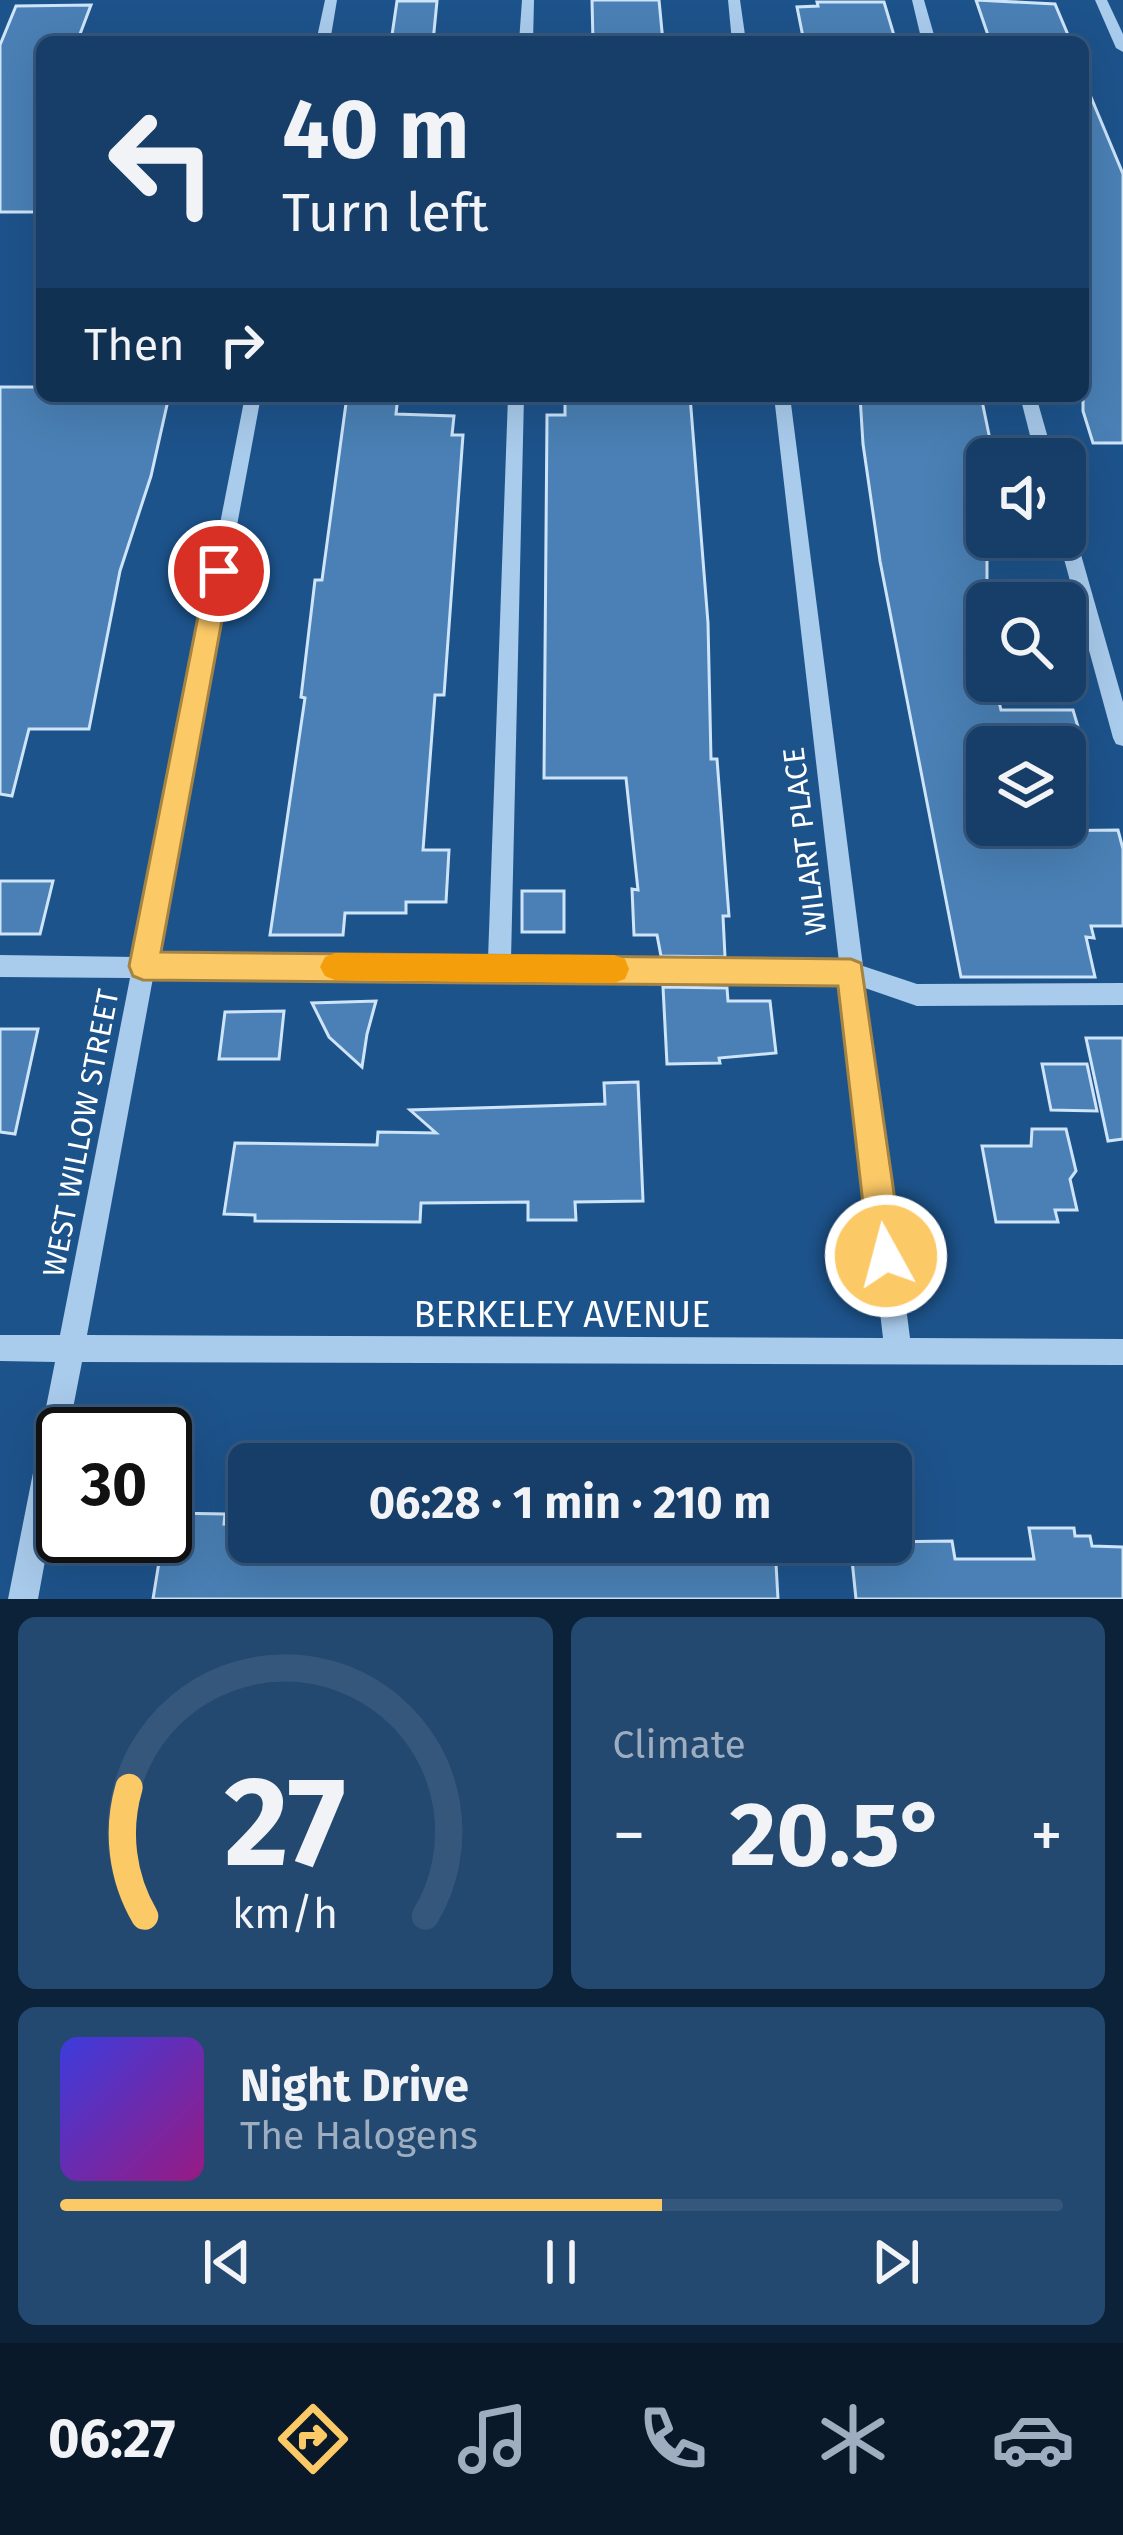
<!DOCTYPE html>
<html lang="en">
<head>
<meta charset="utf-8">
<style>
	:root { --surface:#163e68; --page:#234971; --text:#f1f3f6; --muted:#9eaec0; --line:#35577c; --accent:#fcc967 }
	body { margin:0; font-family:"Fira Sans",sans-serif; background:var(--page); color:var(--text); height:100vh; display:flex; flex-direction:column; font-size:45px; white-space:nowrap }
	* { box-sizing:border-box; margin:0 }
	p { font-size:39px; color:var(--muted) }
	.icon { flex:none; width:66px; height:66px; fill:none; stroke:currentColor; stroke-width:2; stroke-linecap:round; stroke-linejoin:round }
	.map { position:relative; height:1599px; overflow:hidden }
	.details { display:flex; flex-direction:column; gap:18px; padding:18px; background:#0c2239; flex:1 }
	.details>* { flex:none }
	.guide { position:absolute; left:36px; top:36px; width:1053px; height:366px; border-radius:18px; box-shadow:0 12px 48px #0002,0 0 0 3px var(--line); background:#163e68; color:var(--text); overflow:hidden }
	.controls { position:absolute; left:966px; top:438px; display:grid; gap:24px }
	.controls a { display:grid; place-items:center; width:120px; height:120px; border-radius:18px; background:var(--surface); box-shadow:0 12px 48px #0002,0 0 0 3px var(--line); font-size:60px }
	.speed { position:absolute; left:36px; top:1407px; display:flex; gap:24px; font-size:60px; font-weight:700; text-align:center }
	.speed>* { display:grid; place-content:center; width:156px; height:156px; border-radius:50%; background:var(--surface); box-shadow:0 12px 48px #0002,0 0 0 3px var(--line); line-height:1 }
	.speed .limit { border:6px solid #111; border-radius:18px; background:#fff; color:#111 }
	.pin { position:absolute; display:grid; place-items:center; width:102px; height:102px; color:#fff; margin:-51px; border:6px solid #fff; border-radius:50%; box-shadow:0 3px 12px #0007 }
	.me { position:absolute; width:132px; margin:-66px; rotate:353deg; stroke-linejoin:round; filter:drop-shadow(0 0 9px #0008) }
	.turn { display:flex; align-items:center; gap:42px; height:252px; padding:0 48px; font-size:54px }
	.turn .icon { width:156px; height:156px; stroke-width:2.5 }
	.turn b { display:block; font-size:84px; line-height:102px }
	.then { display:flex; align-items:center; height:114px; padding:0 48px; background:#0003; gap:24px; font-size:45px }
	.big { font-size:90px; font-weight:700; line-height:1.1 }
	.details .tile { flex:1; display:flex; flex-direction:column; justify-content:center; gap:18px; min-width:0; padding:0 42px; border-radius:18px; background:var(--page) }
	.details .dial { align-items:center; gap:0 }
	.dial svg { height:312px; overflow:visible; fill:none; stroke:var(--line); stroke-width:7; stroke-linecap:round; text-anchor:middle }
	.dial text { fill:var(--text); stroke:none }
	.song { display:flex; align-items:center; gap:36px }
	.cover { width:144px; height:144px; border-radius:18px; background:linear-gradient(135deg,hsl(240 70% 55%),hsl(310 70% 35%)) }
	.played { height:12px; border-radius:6px; background:linear-gradient(90deg,var(--accent) 60%,var(--line) 60%) }
	.keys { display:flex; justify-content:space-around; direction:ltr }
	.heat { display:flex; justify-content:space-between; align-items:center; font-size:66px; direction:ltr }
	.details .tiles { flex:1; display:grid; gap:18px; grid-template-columns:1fr 1fr }
	.tile:last-child { grid-column:span 2 }
	.trip { position:absolute; left:228px; top:1443px; width:684px; height:120px; border-radius:18px; background:var(--surface); box-shadow:0 12px 48px #0002,0 0 0 3px var(--line); font-weight:700; line-height:120px; text-align:center }
	.tabs { display:flex; height:192px; justify-content:space-around; align-items:center; background:#09192a; color:var(--muted) }
	.tabs .icon { width:84px; height:84px }
	.tabs .current { color:var(--accent) }
	.tabs b { font-size:54px; color:var(--text) }
	.map>svg:first-child { display:block }
	.building { fill:#4a80b5; stroke:#cee4f9; stroke-width:3 }
	.lines { fill:none; stroke-linecap:round; stroke-linejoin:round }
	.minor { fill:#a9cbec; fill-rule:evenodd }
	.route { fill:#fcc967; stroke:#a48343; stroke-width:3 }
	.slow { fill:#f59e0b }
	.labels { text-anchor:middle; stroke-width:10; stroke-linejoin:round; paint-order:stroke }
	.street-label { font-size:30px; fill:#fff; stroke:#1d538b }
	.near-street-label { font-size:36px; fill:#fff; stroke:#1d538b }
</style>
</head>
<body>
<div class="map">
<svg width="1123" height="1599" viewBox="0 0 1123 1599">
	<rect width="100%" height="100%" fill="#1d538b"/>
	<g class="building">
		<path d="M 592,0 L 659,0 L 663,42 L 593,42 Z"/>
		<path d="M 976,0 L 1055,4 L 1071,42 L 990,41 Z"/>
		<path d="M 397,1 L 437,1 L 433,42 L 391,42 Z"/>
		<path d="M 817,2 L 884,2 L 896,42 L 804,42 L 797,7 L 818,6 Z"/>
		<path d="M 91,5 L 77,42 L 42,42 L 42,212 L 0,212 L 0,45 L 16,6 Z"/>
		<path d="M 1083,78 L 1123,174 L 1123,443 L 1093,443 L 1083,411 Z"/>
		<path d="M 0,387 L 42,387 L 42,396 L 169,396 L 151,476 L 120,571 L 89,729 L 29,729 L 12,796 L 0,794 Z"/>
		<path d="M 347,396 L 398,396 L 396,414 L 454,416 L 452,435 L 463,435 L 444,695 L 435,695 L 423,850 L 449,850 L 446,902 L 406,902 L 406,913 L 345,913 L 343,935 L 270,935 L 305,698 L 301,697 L 315,580 L 322,580 Z"/>
		<path d="M 565,396 L 690,396 L 708,623 L 711,759 L 717,759 L 729,916 L 723,916 L 725,957 L 661,956 L 657,935 L 634,935 L 632,889 L 638,890 L 626,778 L 544,778 L 547,415 L 565,415 Z"/>
		<path d="M 860,396 L 981,396 L 994,459 L 987,459 L 987,589 L 972,589 L 987,650 L 987,681 L 994,681 L 1001,710 L 1073,710 L 1084,747 L 987,747 L 987,825 L 1032,825 L 1033,831 L 1118,830 L 1123,849 L 1123,926 L 1091,926 L 1094,938 L 1086,937 L 1095,977 L 961,977 L 880,561 L 863,444 Z"/>
		<path d="M 0,881 L 53,881 L 40,934 L 0,934 Z"/>
		<rect x="522" y="891" width="42" height="41"/>
		<path d="M 663,987 L 727,988 L 728,1001 L 770,1001 L 776,1053 L 719,1058 L 720,1063 L 667,1064 Z"/>
		<path d="M 376,1001 L 367,1034 L 362,1067 L 329,1037 L 312,1003 Z"/>
		<path d="M 284,1011 L 279,1059 L 219,1059 L 225,1012 Z"/>
		<path d="M 0,1029 L 38,1029 L 15,1134 L 0,1132 Z"/>
		<path d="M 1086,1038 L 1123,1038 L 1123,1139 L 1108,1141 Z"/>
		<path d="M 1042,1064 L 1087,1064 L 1097,1111 L 1051,1110 Z"/>
		<path d="M 638,1082 L 643,1201 L 575,1202 L 576,1220 L 528,1220 L 528,1202 L 421,1203 L 420,1222 L 255,1221 L 255,1215 L 224,1214 L 235,1143 L 377,1145 L 378,1132 L 436,1133 L 410,1110 L 605,1104 L 604,1083 Z"/>
		<path d="M 1032,1129 L 1066,1129 L 1076,1171 L 1070,1179 L 1077,1210 L 1055,1210 L 1058,1222 L 996,1222 L 982,1146 L 1031,1146 Z"/>
		<path d="M 167,1513 L 225,1514 L 224,1524 L 249,1525 L 249,1542 L 775,1546 L 778,1599 L 153,1599 Z"/>
		<path d="M 1029,1528 L 1074,1528 L 1075,1536 L 1090,1536 L 1092,1546 L 1123,1547 L 1123,1599 L 856,1599 L 852,1560 L 881,1560 L 879,1542 L 952,1541 L 955,1559 L 1034,1559 Z"/>
	</g>
	<g class="lines">
		<g class="minor">
			<path d="M 325,0 L 337,0 L 330,42 L 316,42 Z"/>
			<path d="M 522,0 L 534,0 L 533,42 L 519,42 Z"/>
			<path d="M 728,0 L 740,0 L 746,42 L 732,42 Z"/>
			<path d="M 912,0 L 924,0 L 936,42 L 922,42 Z"/>
			<path d="M 1095,0 L 1107,0 L 1123,34 L 1123,52 L 1116,48 Z"/>
			<path d="M 245,396 L 261,396 L 157,957 L 488,959 L 508,396 L 524,396 L 511,960 L 839,962 L 774,396 L 790,396 L 863,966 L 917,984 L 1123,983 L 1123,1005 L 917,1006 L 865,988 L 910,1338 L 1123,1339 L 1123,1365 L 82,1362 L 68,1434 L 63,1434 L 63,1463 L 38,1599 L 8,1599 L 55,1362 L 0,1361 L 0,1335 L 60,1335 L 130,978 L 0,977 L 0,955 L 135,957 ZM 153,978 L 842,984 L 883,1338 L 87,1335 Z"/>
			<path d="M 1020,396 L 1036,396 L 1054,459 L 1036,459 Z"/>
			<path d="M 1065,523 L 1074,530 L 1123,702 L 1123,746 L 1116,744 L 1113,738 L 1058,537 L 1065,537 Z"/>
		</g>
	</g>
	<path class="route" d="M 219,562 L 231,571 L 161,952 L 851,959 L 861,963 L 903,1256 L 898,1268 L 886,1273 L 874,1268 L 869,1256 L 838,986 L 143,980 L 133,976 L 129,966 L 207,571 Z"/>
	<path class="slow" d="M 335,953 L 614,955 L 625,959 L 629,969 L 625,979 L 614,983 L 335,980 L 325,976 L 320,967 L 325,957 Z"/>
	<g class="labels">
		<g class="street-label">
			<text transform="translate(805 841) rotate(-97)" y="10">WILART PLACE</text>
			<text transform="translate(81 1133) rotate(-79)" y="10">WEST WILLOW STREET</text>
		</g>
		<g class="near-street-label">
			<text x="562" y="1327">BERKELEY AVENUE</text>
		</g>
	</g>
</svg>
<div class="controls">
<a><svg class="icon" aria-label="sound" viewBox="0 0 24 24"><path d="M4 9h4l5-4v14l-5-4H4zM17 9q2 3 0 6"/></svg></a>
<a><svg class="icon" aria-label="search" viewBox="0 0 24 24"><circle cx="10" cy="10" r="6"/><path d="M15 15l6 6"/></svg></a>
<a><svg class="icon" aria-label="layers" viewBox="0 0 24 24"><path d="M12 4l9 5-9 5-9-5zM3 14l9 5 9-5"/></svg></a>
</div>
<div class="speed"><div class="limit">30</div></div>
<div class="pin" style="left:219px;top:571px;background:#d93025"><svg class="icon" aria-label="arrive" viewBox="0 0 24 24"><path d="M6 21V4h12l-3 4 3 4H6"/></svg></div>
<svg class="me" style="left:886px;top:1256px" viewBox="-20 -20 40 40"><circle r="17" fill="#fcc967" stroke="#fff" stroke-width="3"/><path d="M0-11L8 9 0 5-8 9z" fill="#fff"/></svg>
<div class="trip">06:28 · 1 min · 210 m</div>
<div class="guide">
<div class="turn"><svg class="icon" aria-label="left" viewBox="0 0 24 24"><path d="M17 20v-9H6M10 6l-5 5 5 5"/></svg><div><b>40 m</b>Turn left</div></div>
<div class="then">Then<svg class="icon" aria-label="right" viewBox="0 0 24 24"><path d="M7 20v-9h11M14 6l5 5-5 5"/></svg></div>
</div>
</div>
<section class="details">
<div class="tiles">
<div class="tile dial"><svg viewBox="0 0 100 80">
<path d="M14 69A42 42 0 1 1 86 69"/>
<path d="M14 69A42 42 0 0 1 10 36" stroke="#fcc967"/>
<text x="50" y="56" font-size="32" font-weight="700">27</text>
<text x="50" y="72" font-size="11">km/h</text>
</svg></div>
<div class="tile"><p>Climate</p>
<div class="heat"><a>−</a><b class="big">20.5°</b><a>+</a></div>
</div>
<div class="tile">
<div class="song"><i class="cover"></i><div><b>Night Drive</b><p>The Halogens</p></div></div>
<div class="played"></div>
<div class="keys"><svg class="icon" aria-label="previous" viewBox="0 0 24 24"><path d="M18 5L8 12l10 7zM5 5v14"/></svg><svg class="icon" aria-label="pause" viewBox="0 0 24 24"><path d="M8 5v14M16 5v14"/></svg><svg class="icon" aria-label="next" viewBox="0 0 24 24"><path d="M6 5l10 7-10 7zM19 5v14"/></svg></div>
</div>
</div>
</section>
<nav class="tabs">
<b>06:27</b>
<svg class="icon current" aria-label="directions" viewBox="0 0 24 24"><path d="M12 3l9 9-9 9-9-9zM9 14v-3h6M13 9l2 2-2 2"/></svg>
<svg class="icon" aria-label="music" viewBox="0 0 24 24"><path d="M9 18V5l10-2v13"/><circle cx="6" cy="18" r="3"/><circle cx="16" cy="16" r="3"/></svg>
<svg class="icon" aria-label="phone" viewBox="0 0 24 24"><path d="M5 4h4l2 5-3 2q2 4 5 5l2-3 5 2v4C11 20 4 13 5 4z"/></svg>
<svg class="icon" aria-label="climate" viewBox="0 0 24 24"><path d="M12 3v18M4 7l16 10M4 17L20 7"/></svg>
<svg class="icon" aria-label="car" viewBox="0 0 24 24"><path d="M5 17H2v-5l4-1 3-4h7l3 4 3 1v5h-3M9 17h6M6 11h13"/><circle cx="7" cy="17" r="2"/><circle cx="17" cy="17" r="2"/></svg>
</nav>
</body>
</html>
